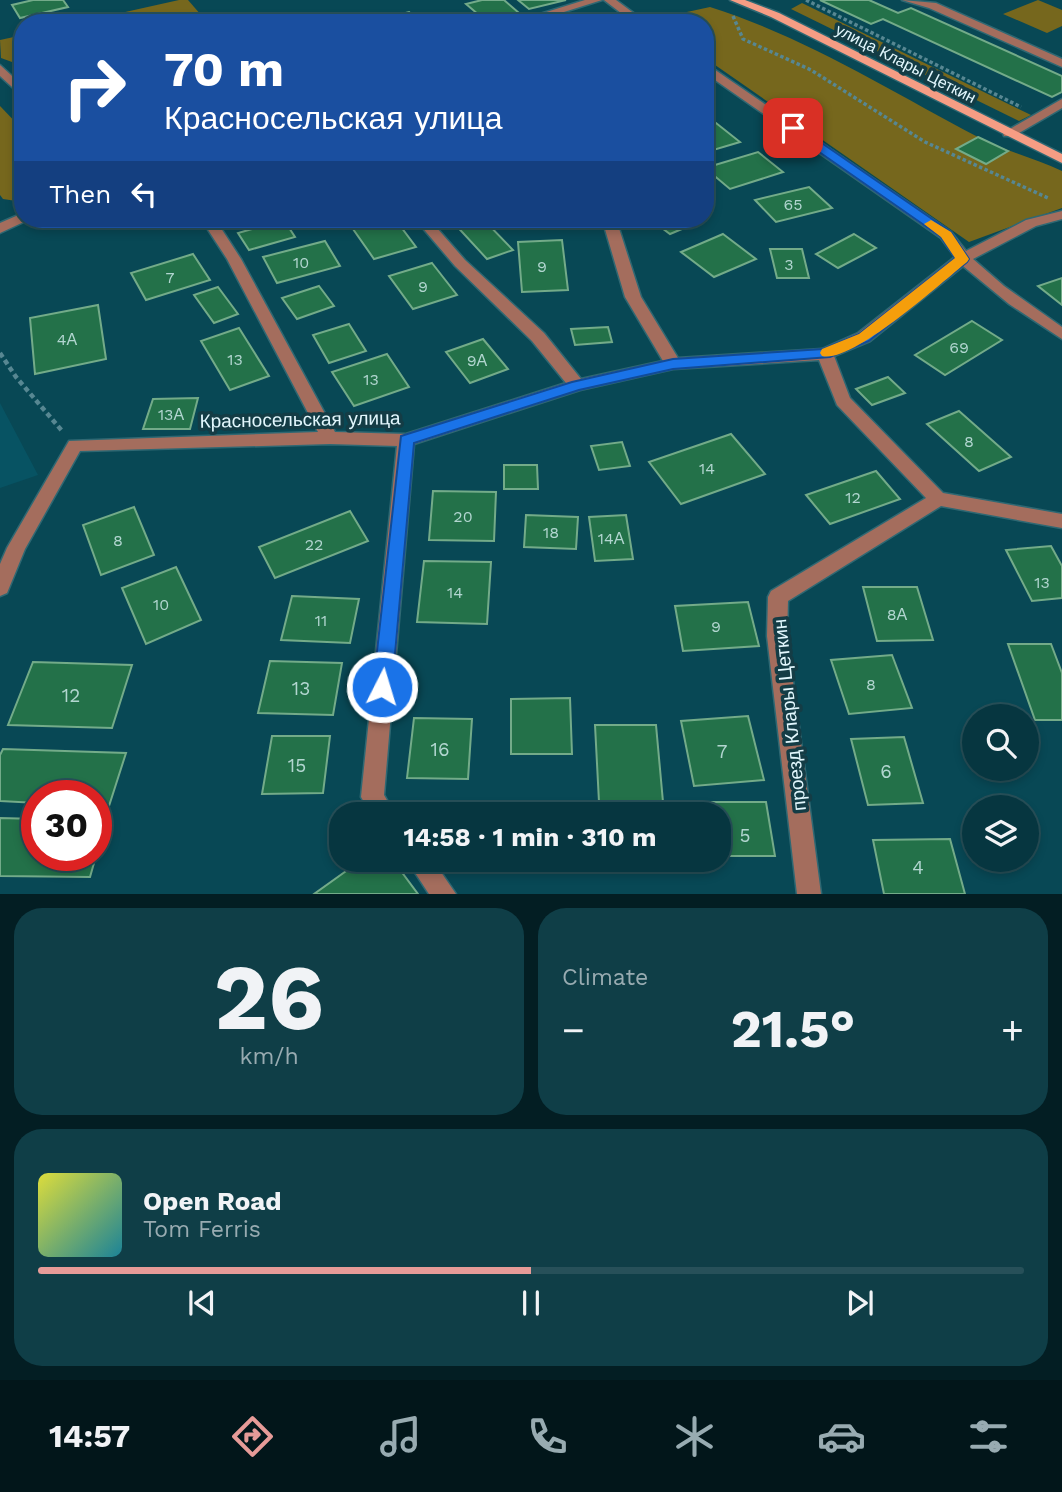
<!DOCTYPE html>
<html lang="en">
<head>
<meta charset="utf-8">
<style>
	:root { --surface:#063640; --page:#0f3e47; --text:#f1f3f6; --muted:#98abb1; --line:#275059; --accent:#e69b98 }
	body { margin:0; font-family:"Work Sans",sans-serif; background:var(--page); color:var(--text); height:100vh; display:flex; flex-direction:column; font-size:26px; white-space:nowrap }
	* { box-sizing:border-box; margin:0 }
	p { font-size:23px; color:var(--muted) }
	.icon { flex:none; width:38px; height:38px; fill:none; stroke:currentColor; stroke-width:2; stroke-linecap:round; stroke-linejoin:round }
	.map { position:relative; height:894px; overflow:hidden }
	.panel { display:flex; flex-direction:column; gap:14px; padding:14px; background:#031e23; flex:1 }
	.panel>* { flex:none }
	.guide { position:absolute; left:14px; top:14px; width:700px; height:214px; border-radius:28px; box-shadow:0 4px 10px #0003,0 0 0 2px var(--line); background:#1a4fa0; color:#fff; overflow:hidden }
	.tools { position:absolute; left:962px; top:704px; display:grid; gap:14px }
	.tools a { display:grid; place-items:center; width:77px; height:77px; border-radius:50%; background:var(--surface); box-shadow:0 4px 10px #0003,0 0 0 2px var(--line); font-size:35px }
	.speed { position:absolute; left:21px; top:780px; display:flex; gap:14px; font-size:35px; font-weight:700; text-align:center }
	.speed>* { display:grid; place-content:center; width:91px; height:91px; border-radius:50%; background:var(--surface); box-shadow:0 4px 10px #0003,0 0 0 2px var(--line); line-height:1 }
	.speed .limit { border:10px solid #d22; background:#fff; color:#111 }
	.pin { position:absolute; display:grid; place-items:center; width:60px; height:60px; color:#fff; margin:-30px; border-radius:14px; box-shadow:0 4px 10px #0006 }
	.me { position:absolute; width:77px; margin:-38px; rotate:5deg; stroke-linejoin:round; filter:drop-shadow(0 0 5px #0008) }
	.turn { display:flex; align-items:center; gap:24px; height:147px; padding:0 35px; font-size:32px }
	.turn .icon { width:91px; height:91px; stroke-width:2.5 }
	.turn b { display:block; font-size:49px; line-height:60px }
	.then { display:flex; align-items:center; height:66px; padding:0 35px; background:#0003; gap:14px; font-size:26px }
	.big { font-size:52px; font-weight:700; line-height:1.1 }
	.panel .card { flex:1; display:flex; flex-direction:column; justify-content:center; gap:10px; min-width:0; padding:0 24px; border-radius:28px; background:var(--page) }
	.panel .dial { align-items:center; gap:0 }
	.dial b { font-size:91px; line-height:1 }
	.song { display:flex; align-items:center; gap:21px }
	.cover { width:84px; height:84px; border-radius:10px; background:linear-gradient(135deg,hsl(60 70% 55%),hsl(190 70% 35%)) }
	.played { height:7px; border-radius:4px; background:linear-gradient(90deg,var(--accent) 50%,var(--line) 50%) }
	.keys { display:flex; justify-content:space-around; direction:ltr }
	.heat { display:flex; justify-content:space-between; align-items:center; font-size:38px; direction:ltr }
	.panel .tiles { flex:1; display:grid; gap:14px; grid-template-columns:1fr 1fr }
	.card:last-child { grid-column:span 2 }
	.trip { position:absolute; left:329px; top:802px; width:402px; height:70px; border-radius:28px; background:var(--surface); box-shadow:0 4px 10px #0003,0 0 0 2px var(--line); font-weight:700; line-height:70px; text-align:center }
	.tabs { display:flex; height:112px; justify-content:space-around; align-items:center; background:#02161a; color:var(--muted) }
	.tabs .icon { width:49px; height:49px }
	.tabs .on { color:var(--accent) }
	.tabs b { font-size:32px; color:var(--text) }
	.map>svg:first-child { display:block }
	.built { fill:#075363 }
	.green { fill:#76671d }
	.building { fill:#237149; stroke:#73ab89; stroke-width:2 }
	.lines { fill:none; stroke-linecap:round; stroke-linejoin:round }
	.minor-casing { stroke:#2f6873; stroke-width:3 }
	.major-casing { stroke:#2f6873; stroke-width:3 }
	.path-far1 { stroke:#578792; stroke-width:3.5; stroke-dasharray:3.5 2.5; stroke-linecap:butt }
	.path { stroke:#578792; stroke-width:4.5; stroke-dasharray:5 3.5; stroke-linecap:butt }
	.minor { fill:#a46d5d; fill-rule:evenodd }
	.major { fill:#f69d84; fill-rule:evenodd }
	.route { fill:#1a73e8; stroke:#114b97; stroke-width:2 }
	.slow { fill:#f59e0b }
	.labels { text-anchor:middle; stroke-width:7; stroke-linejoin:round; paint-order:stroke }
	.far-street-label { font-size:16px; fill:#e2f7fd; stroke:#143c45 }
	.number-label { font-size:16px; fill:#b2d6d0 }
	.street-label { font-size:19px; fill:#e2f7fd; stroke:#143c45 }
	.near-number-label { font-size:19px; fill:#b2d6d0 }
</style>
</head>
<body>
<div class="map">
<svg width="1062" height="894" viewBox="0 0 1062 894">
	<rect width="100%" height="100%" fill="#084855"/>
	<path class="built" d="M 0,403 L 38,475 L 0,488 Z"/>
	<g class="green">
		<path d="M 179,0 L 188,0 L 208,23 L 76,23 Z"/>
		<path d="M 1038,0 L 1062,10 L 1062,26 L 1047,33 L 1003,14 Z"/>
		<path d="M 802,3 L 1031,115 L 1019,121 L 791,9 Z"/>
		<path d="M 710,7 C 805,37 890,91 978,137 C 1005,151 1035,158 1062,171 L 1062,208 L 969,242 L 705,58 L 705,23 L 655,23 L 650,20 Z"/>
		<path d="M 23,35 L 23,66 L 1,58 L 0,40 Z"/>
		<path d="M 0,106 L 23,130 L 23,202 L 3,199 L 0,195 Z"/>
	</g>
	<g class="building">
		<path d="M 33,0 L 63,0 L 68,7 L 20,18 L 12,5 Z"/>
		<path d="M 482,0 L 504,0 L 519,13 L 486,21 L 466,4 Z"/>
		<path d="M 518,0 L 566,0 L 529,9 Z"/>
		<path d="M 820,0 L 869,0 L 898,13 L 911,8 L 1062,76 L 1062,92 L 1052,97 L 883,19 L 871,24 Z"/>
		<path d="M 409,12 L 420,23 L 366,23 Z"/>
		<path d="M 456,15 L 465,23 L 430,22 Z"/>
		<path d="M 716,123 L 740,142 L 710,151 L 705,147 L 705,126 Z"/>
		<path d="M 978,137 L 1008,151 L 986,164 L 956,149 Z"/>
		<path d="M 758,152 L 783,172 L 730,189 L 705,168 Z"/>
		<path d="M 809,187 L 832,208 L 776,222 L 755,200 Z"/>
		<path d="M 240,219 L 278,219 L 243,227 Z"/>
		<path d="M 346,219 L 395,219 L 416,247 L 374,259 Z"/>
		<path d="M 460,219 L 483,219 L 513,250 L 487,259 L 452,221 Z"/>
		<path d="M 650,219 L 698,219 L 701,221 L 670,234 Z"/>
		<path d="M 284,220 L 295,237 L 249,250 L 238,233 Z"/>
		<path d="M 723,234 L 756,259 L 714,277 L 681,252 Z"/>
		<path d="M 854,234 L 876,248 L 838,268 L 816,254 Z"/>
		<path d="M 562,240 L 568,290 L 522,292 L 518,242 Z"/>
		<path d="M 325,241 L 340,266 L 277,283 L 263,257 Z"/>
		<path d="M 770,249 L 802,249 L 809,278 L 777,278 Z"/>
		<path d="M 193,254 L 210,280 L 146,300 L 131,273 Z"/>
		<path d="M 432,263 L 457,295 L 413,309 L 389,276 Z"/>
		<path d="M 1062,278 L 1062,305 L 1038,286 Z"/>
		<path d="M 319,286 L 334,306 L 297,319 L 282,298 Z"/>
		<path d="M 218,287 L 238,314 L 214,323 L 194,295 Z"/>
		<path d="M 98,305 L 106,359 L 35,374 L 30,318 Z"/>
		<path d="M 972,321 L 1002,340 L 945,375 L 915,355 Z"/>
		<path d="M 349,324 L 366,351 L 329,363 L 313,335 Z"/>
		<path d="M 608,327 L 612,342 L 575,345 L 571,329 Z"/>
		<path d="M 239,328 L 269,376 L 230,390 L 201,341 Z"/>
		<path d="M 483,339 L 508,369 L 470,383 L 446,352 Z"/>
		<path d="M 387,354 L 409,387 L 354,406 L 332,372 Z"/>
		<path d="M 888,377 L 905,393 L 872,405 L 856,389 Z"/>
		<path d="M 198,398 L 190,429 L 143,429 L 153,399 Z"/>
		<path d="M 959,411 L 1011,457 L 979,471 L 927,424 Z"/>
		<path d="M 731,434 L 765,474 L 681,504 L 649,462 Z"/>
		<path d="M 622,442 L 630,466 L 599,470 L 591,446 Z"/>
		<path d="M 504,465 L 537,465 L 538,489 L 504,489 Z"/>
		<path d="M 876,471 L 900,499 L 830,524 L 806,495 Z"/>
		<path d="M 433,491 L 496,492 L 494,541 L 429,540 Z"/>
		<path d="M 134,507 L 154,555 L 101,575 L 83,525 Z"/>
		<path d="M 350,511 L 368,541 L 275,578 L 259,547 Z"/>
		<path d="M 526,515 L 578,517 L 576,549 L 524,547 Z"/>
		<path d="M 626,515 L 633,559 L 595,561 L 589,517 Z"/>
		<path d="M 1051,546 L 1062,566 L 1062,598 L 1032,601 L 1006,550 Z"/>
		<path d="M 424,561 L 491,562 L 487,624 L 417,622 Z"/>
		<path d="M 176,567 L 201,620 L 146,644 L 122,588 Z"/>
		<path d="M 863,587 L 917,587 L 933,640 L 877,641 Z"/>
		<path d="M 292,596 L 359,599 L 350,643 L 281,640 Z"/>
		<path d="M 748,602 L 759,646 L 683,651 L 675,606 Z"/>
		<path d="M 1008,644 L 1051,644 L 1062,673 L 1062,720 L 1035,720 Z"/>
		<path d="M 892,655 L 912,708 L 849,714 L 831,660 Z"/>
		<path d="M 270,661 L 342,663 L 333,715 L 258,713 Z"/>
		<path d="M 33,662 L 132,665 L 112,728 L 8,725 Z"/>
		<path d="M 570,698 L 572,754 L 511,754 L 511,699 Z"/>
		<path d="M 748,716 L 764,780 L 694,786 L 681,721 Z"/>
		<path d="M 414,718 L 472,719 L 468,779 L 407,778 Z"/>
		<path d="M 595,725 L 656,725 L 663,802 L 599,802 Z"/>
		<path d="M 272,736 L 330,736 L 323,793 L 262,794 Z"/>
		<path d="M 904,737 L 923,803 L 868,805 L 851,739 Z"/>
		<path d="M 3,749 L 126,753 L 109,806 L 96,805 L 96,796 L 37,796 L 37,803 L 0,801 L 0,755 Z"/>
		<path d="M 692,802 L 766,802 L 775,856 L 719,856 L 719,814 L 693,814 Z"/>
		<path d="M 0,818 L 37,819 L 37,856 L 96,856 L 90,877 L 0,876 Z"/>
		<path d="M 96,819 L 106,819 L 96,855 Z"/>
		<path d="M 950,839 L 965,894 L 884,894 L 873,840 Z"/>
		<path d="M 363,859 L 392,859 L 418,894 L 314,894 Z"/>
	</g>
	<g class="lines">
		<defs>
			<g id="minor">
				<path d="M 585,0 L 602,0 L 529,23 L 511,23 Z"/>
				<path d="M 604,0 L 616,0 L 647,23 L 634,23 Z"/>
				<path d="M 902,0 L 936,3 L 1062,59 L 1062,67 L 929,8 Z"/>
				<path d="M 705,63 L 951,232 L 966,251 L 1026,220 L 1062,211 L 1062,219 L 1036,226 L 973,259 L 1004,286 L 1062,327 L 1062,339 L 1009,304 L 963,266 L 870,341 L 834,356 L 850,398 L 943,493 L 1062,514 L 1062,528 L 941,506 L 788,601 L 787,636 L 821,894 L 797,894 L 767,636 L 768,597 L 771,591 L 926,498 L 837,405 L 819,360 L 673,369 L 580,390 L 414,444 L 384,795 L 395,814 L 371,814 L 361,797 L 397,446 L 330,444 L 80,451 L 25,549 L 7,593 L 0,596 L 0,564 L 7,548 L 69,441 L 318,432 L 227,259 L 201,219 L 215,219 L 241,259 L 335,432 L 406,434 L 566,383 L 532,341 L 455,266 L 415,219 L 429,219 L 465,260 L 544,333 L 581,379 L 663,361 L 625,297 L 602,219 L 616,219 L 641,297 L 678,358 L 822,349 L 858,333 L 955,257 L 941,238 L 705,73 Z"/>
				<path d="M 0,65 L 23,86 L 23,97 L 0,76 Z"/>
				<path d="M 1062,99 L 1062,108 L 1014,136 L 1004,136 L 1003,133 Z"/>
				<path d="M 23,213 L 23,219 L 28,220 L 0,233 L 0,223 Z"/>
				<path d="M 406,859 L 432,859 L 456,894 L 429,894 Z"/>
			</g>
			<path id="major" d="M 730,0 L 745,0 L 779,13 L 1062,154 L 1062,163 L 771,17 Z"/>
		</defs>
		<use href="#minor" class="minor-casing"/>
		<use href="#major" class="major-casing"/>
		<g class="path-far1">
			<path d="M 806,0 L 1021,107"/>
			<path d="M 733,16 L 743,39 L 811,70 L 925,142 L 1048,198"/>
		</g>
		<path class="path" d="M 0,353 L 16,377 L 63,432"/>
		<use href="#minor" class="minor"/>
		<use href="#major" class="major"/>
	</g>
	<path class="route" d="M 789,126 L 797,126 L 951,232 L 969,259 L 967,262 L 869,341 L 830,357 L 673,369 L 579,390 L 414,443 L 392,687 L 389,693 L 382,695 L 376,693 L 373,687 L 401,436 L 572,382 L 673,359 L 823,349 L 859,334 L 955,258 L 941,237 L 789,131 Z"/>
	<path class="slow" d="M 931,220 L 951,232 L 969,259 L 967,262 C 941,283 852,364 822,356 L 820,353 L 822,349 L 859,334 L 955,258 L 941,237 L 924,224 Z"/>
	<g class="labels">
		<g class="far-street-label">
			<text transform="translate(906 63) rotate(27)" y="6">улица Клары Цеткин</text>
		</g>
		<g class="number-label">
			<text x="793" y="210">65</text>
			<text x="301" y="268">10</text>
			<text x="789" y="270">3</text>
			<text x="542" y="272">9</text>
			<text x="170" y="283">7</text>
			<text x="423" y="292">9</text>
			<text x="67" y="345">4А</text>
			<text x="959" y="353">69</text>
			<text x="235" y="365">13</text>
			<text x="477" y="366">9А</text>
			<text x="371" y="385">13</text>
			<text x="171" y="420">13А</text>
			<text x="969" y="447">8</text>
			<text x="707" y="474">14</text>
			<text x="853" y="503">12</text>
			<text x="463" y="522">20</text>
			<text x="551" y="538">18</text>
			<text x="611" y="544">14А</text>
			<text x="118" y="546">8</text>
			<text x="314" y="550">22</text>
			<text x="1042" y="588">13</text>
			<text x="455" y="598">14</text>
			<text x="161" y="610">10</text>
			<text x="897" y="620">8А</text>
			<text x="321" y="626">11</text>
			<text x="716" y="632">9</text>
			<text x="871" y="690">8</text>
		</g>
		<g class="street-label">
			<text transform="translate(300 419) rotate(-1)" y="7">Красносельская улица</text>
			<text transform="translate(789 715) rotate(-96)" y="7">проезд Клары Цеткин</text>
		</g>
		<g class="near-number-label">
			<text x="301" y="695">13</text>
			<text x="71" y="702">12</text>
			<text x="440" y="756">16</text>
			<text x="722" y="758">7</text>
			<text x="297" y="772">15</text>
			<text x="886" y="778">6</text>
			<text x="745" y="842">5</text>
			<text x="918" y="874">4</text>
		</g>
	</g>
</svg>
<div class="tools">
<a><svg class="icon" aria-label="search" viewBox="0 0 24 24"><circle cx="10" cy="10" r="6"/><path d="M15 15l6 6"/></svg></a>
<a><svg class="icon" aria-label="layers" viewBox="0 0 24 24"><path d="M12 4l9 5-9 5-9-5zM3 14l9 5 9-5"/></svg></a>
</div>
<div class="speed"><div class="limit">30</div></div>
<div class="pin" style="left:793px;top:128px;background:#d93025"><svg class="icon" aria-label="arrive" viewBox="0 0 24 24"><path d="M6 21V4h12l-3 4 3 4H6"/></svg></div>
<svg class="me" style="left:382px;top:687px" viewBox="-20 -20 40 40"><circle r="17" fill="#1a73e8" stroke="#fff" stroke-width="3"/><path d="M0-11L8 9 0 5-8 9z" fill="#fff"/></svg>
<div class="trip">14:58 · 1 min · 310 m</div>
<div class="guide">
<div class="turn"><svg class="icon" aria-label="right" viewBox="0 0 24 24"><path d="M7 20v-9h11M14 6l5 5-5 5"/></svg><div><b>70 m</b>Красносельская улица</div></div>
<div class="then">Then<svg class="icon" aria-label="left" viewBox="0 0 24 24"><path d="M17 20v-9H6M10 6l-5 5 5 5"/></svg></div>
</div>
</div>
<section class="panel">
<div class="tiles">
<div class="card dial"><b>26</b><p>km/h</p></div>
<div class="card"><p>Climate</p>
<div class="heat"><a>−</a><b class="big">21.5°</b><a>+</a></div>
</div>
<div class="card">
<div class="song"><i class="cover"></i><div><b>Open Road</b><p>Tom Ferris</p></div></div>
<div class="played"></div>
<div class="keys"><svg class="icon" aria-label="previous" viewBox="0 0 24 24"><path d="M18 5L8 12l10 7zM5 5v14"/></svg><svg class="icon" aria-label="pause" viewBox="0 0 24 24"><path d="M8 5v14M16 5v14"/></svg><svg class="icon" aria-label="next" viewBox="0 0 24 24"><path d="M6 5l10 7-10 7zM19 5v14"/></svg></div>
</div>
</div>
</section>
<nav class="tabs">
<b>14:57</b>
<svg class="icon on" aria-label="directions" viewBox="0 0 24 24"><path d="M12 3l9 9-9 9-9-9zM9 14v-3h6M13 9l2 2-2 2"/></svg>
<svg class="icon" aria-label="music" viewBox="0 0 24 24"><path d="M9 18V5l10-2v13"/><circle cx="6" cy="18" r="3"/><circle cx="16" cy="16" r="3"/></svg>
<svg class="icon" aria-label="phone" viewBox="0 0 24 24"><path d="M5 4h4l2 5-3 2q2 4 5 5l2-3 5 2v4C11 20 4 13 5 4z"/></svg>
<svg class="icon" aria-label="climate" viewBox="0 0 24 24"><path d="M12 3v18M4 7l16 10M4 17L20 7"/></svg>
<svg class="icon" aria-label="car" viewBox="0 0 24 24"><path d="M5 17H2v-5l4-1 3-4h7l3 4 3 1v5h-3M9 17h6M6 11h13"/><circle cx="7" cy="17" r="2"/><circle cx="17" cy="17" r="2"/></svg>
<svg class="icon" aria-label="filters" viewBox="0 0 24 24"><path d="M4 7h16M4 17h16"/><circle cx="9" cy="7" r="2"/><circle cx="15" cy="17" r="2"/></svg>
</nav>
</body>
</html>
